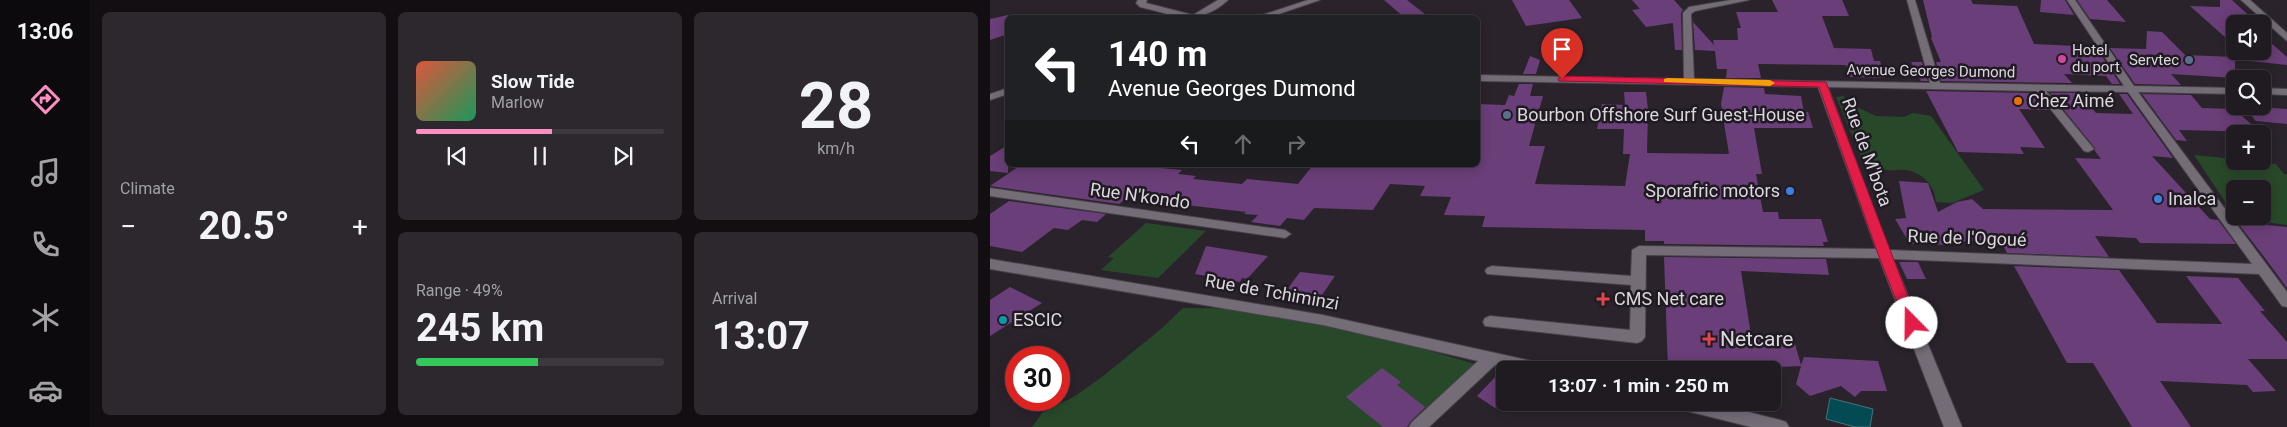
<!DOCTYPE html>
<html lang="en">
<head>
<meta charset="utf-8">
<style>
	:root { --surface:#201a21; --page:#2d272e; --text:#f1f3f6; --muted:#a2a1a5; --line:#3d383f; --accent:#fc8fc2 }
	body { margin:0; font-family:Roboto,sans-serif; background:var(--page); color:var(--text); height:100vh; display:flex; flex-direction:column; font-size:19px; white-space:nowrap }
	* { box-sizing:border-box; margin:0 }
	p { font-size:16px; color:var(--muted) }
	.icon { flex:none; width:28px; height:28px; fill:none; stroke:currentColor; stroke-width:2; stroke-linecap:round; stroke-linejoin:round }
	.map { position:relative; flex:1; overflow:hidden }
	.details { display:flex; flex-direction:column; gap:12px; padding:12px; background:#120e12; width:900px }
	.details>* { flex:none }
	.banner { position:absolute; left:15px; top:15px; width:475px; height:152px; border-radius:8px; box-shadow:0 2px 12px #0003,0 0 0 1px var(--line); background:#202124; color:#fff; overflow:hidden }
	.fabs { position:absolute; left:1236px; top:15px; display:grid; gap:10px }
	.fabs a { display:grid; place-items:center; width:45px; height:45px; border-radius:8px; background:var(--surface); box-shadow:0 2px 12px #0003,0 0 0 1px var(--line); font-size:25px }
	.speed { position:absolute; left:15px; top:346px; display:flex; gap:10px; font-size:25px; font-weight:700; text-align:center }
	.speed>* { display:grid; place-content:center; width:65px; height:65px; border-radius:50%; background:var(--surface); box-shadow:0 2px 12px #0003,0 0 0 1px var(--line); line-height:1 }
	.speed .limit { border:8px solid #d22; background:#fff; color:#111 }
	.pin { position:absolute; display:grid; place-items:center; width:42px; height:42px; color:#fff; margin:-51px -21px; border-radius:50% 50% 50% 0; rotate:-45deg; box-shadow:0 0 5px #0007 }
	.pin .icon { rotate:45deg }
	.me { position:absolute; width:55px; margin:-28px; rotate:338deg; stroke-linejoin:round; filter:drop-shadow(0 0 4px #0008) }
	.turn { display:flex; align-items:center; gap:18px; height:105px; padding:0 20px; font-size:22px }
	.turn .icon { width:65px; height:65px; stroke-width:2.5 }
	.turn b { display:block; font-size:35px; line-height:42px }
	.lanes { display:flex; align-items:center; height:48px; padding:0 20px; background:#0003; justify-content:center; gap:25px; direction:ltr }
	.lanes .off { opacity:.35 }
	.big { font-size:38px; font-weight:700; line-height:1.1 }
	.details .card { flex:1; display:flex; flex-direction:column; justify-content:center; gap:8px; min-width:0; padding:0 18px; border-radius:8px; background:var(--page) }
	.details .dial { align-items:center; gap:0 }
	.dial b { font-size:65px; line-height:1 }
	.song { display:flex; align-items:center; gap:15px }
	.cover { width:60px; height:60px; border-radius:8px; background:linear-gradient(135deg,hsl(10 70% 55%),hsl(150 70% 35%)) }
	.played { height:5px; border-radius:2px; background:linear-gradient(90deg,var(--accent) 55%,var(--line) 55%) }
	.keys { display:flex; justify-content:space-around; direction:ltr }
	.heat { display:flex; justify-content:space-between; align-items:center; font-size:28px; direction:ltr }
	.charge { height:8px; border-radius:4px; background:linear-gradient(90deg,#34c759 49%,var(--line) 0) }
	.details .tiles { flex:1; display:grid; gap:12px; grid-template-columns:repeat(3,1fr) }
	.card:first-child { grid-row:span 2 }
	.trip { position:absolute; left:506px; top:361px; width:285px; height:50px; border-radius:8px; background:var(--surface); box-shadow:0 2px 12px #0003,0 0 0 1px var(--line); font-weight:700; line-height:50px; text-align:center }
	main { display:flex; flex:1; min-height:0 }
	.tab-bar { display:flex; flex-direction:column; width:90px; justify-content:space-around; align-items:center; background:#0d0a0d; color:var(--muted) }
	.tab-bar .icon { width:35px; height:35px }
	.tab-bar .on { color:var(--accent) }
	.tab-bar b { font-size:22px; color:var(--text) }
	.map>svg:first-child { display:block }
	.green { fill:#284929; fill-rule:evenodd }
	.water { fill:#044a52; stroke:#45747c }
	.building { fill:#6a3e78 }
	.lines { fill:none; stroke-linecap:round; stroke-linejoin:round }
	.minor-casing { stroke:#474149; stroke-width:2 }
	.minor { fill:#746c77; fill-rule:evenodd }
	.route { fill:#e11d48; stroke:#92132f }
	.slow { fill:#f59e0b }
	.hotel-dot { fill:#d1479c; stroke:#201a23; stroke-width:2 }
	.service-dot { fill:#5c6f8a; stroke:#201a23; stroke-width:2 }
	.food-dot { fill:#e8710a; stroke:#201a23; stroke-width:2 }
	.shop-dot { fill:#3f7fe0; stroke:#201a23; stroke-width:2 }
	.health-dot { fill:#e0444e; stroke:#201a23; stroke-width:2 }
	.culture-dot { fill:#0f9aa8; stroke:#201a23; stroke-width:2 }
	.labels { text-anchor:middle; stroke-width:5; stroke-linejoin:round; paint-order:stroke }
	.far-poi-label { font-size:15px; fill:#dcd7dd; stroke:#201a23; text-anchor:start }
	.far-street-label { font-size:15px; fill:#dcd7dd; stroke:#201a23 }
	.poi-label { font-size:18px; fill:#dcd7dd; stroke:#201a23; text-anchor:start }
	.street-label { font-size:18px; fill:#dcd7dd; stroke:#201a23 }
	.near-poi-label { font-size:21px; fill:#dcd7dd; stroke:#201a23; text-anchor:start }
</style>
</head>
<body>
<main>
<nav class="tab-bar">
<b>13:06</b>
<svg class="icon on" aria-label="directions" viewBox="0 0 24 24"><path d="M12 3l9 9-9 9-9-9zM9 14v-3h6M13 9l2 2-2 2"/></svg>
<svg class="icon" aria-label="music" viewBox="0 0 24 24"><path d="M9 18V5l10-2v13"/><circle cx="6" cy="18" r="3"/><circle cx="16" cy="16" r="3"/></svg>
<svg class="icon" aria-label="phone" viewBox="0 0 24 24"><path d="M5 4h4l2 5-3 2q2 4 5 5l2-3 5 2v4C11 20 4 13 5 4z"/></svg>
<svg class="icon" aria-label="climate" viewBox="0 0 24 24"><path d="M12 3v18M4 7l16 10M4 17L20 7"/></svg>
<svg class="icon" aria-label="car" viewBox="0 0 24 24"><path d="M5 17H2v-5l4-1 3-4h7l3 4 3 1v5h-3M9 17h6M6 11h13"/><circle cx="7" cy="17" r="2"/><circle cx="17" cy="17" r="2"/></svg>
</nav>
<section class="details">
<div class="tiles">
<div class="card"><p>Climate</p>
<div class="heat"><a>−</a><b class="big">20.5°</b><a>+</a></div>
</div>
<div class="card">
<div class="song"><i class="cover"></i><div><b>Slow Tide</b><p>Marlow</p></div></div>
<div class="played"></div>
<div class="keys"><svg class="icon" aria-label="previous" viewBox="0 0 24 24"><path d="M18 5L8 12l10 7zM5 5v14"/></svg><svg class="icon" aria-label="pause" viewBox="0 0 24 24"><path d="M8 5v14M16 5v14"/></svg><svg class="icon" aria-label="next" viewBox="0 0 24 24"><path d="M6 5l10 7-10 7zM19 5v14"/></svg></div>
</div>
<div class="card dial"><b>28</b><p>km/h</p></div>
<div class="card"><p>Range · 49%</p><b class="big">245 km</b><div class="charge"></div></div>
<div class="card"><p>Arrival</p><b class="big">13:07</b></div>
</div>
</section>
<div class="map">
<svg width="1297" height="427" viewBox="0 0 1297 427">
	<rect width="100%" height="100%" fill="#2a232c"/>
	<g class="green">
		<path d="M 853,96 L 865,106 L 886,116 L 914,117 L 923,113 L 941,116 L 994,190 L 962,203 L 946,202 C 945,186 934,174 917,170 C 911,169 904,171 897,170 C 889,168 884,164 875,166 L 846,97 Z"/>
		<path d="M 1204,155 L 1245,159 L 1245,161 L 1286,164 L 1294,174 L 1297,174 L 1297,225 L 1246,218 ZM 1245,189 L 1272,189 L 1272,216 L 1245,216 Z"/>
		<path d="M 156,223 L 216,231 L 168,278 L 111,270 L 124,258 L 118,257 Z"/>
		<path d="M 193,308 L 274,309 L 382,334 L 485,364 L 414,427 L 42,427 L 52,413 L 85,396 L 112,377 L 171,329 Z"/>
	</g>
	<path class="water" d="M 840,398 L 883,409 L 880,427 L 865,427 L 836,419 Z"/>
	<g class="building">
		<path d="M 394,0 L 417,0 L 440,18 L 415,18 Z"/>
		<path d="M 522,0 L 579,0 L 592,18 L 536,26 Z"/>
		<path d="M 642,0 L 684,0 L 693,10 L 691,13 L 692,50 L 685,50 L 683,23 L 656,27 L 642,10 L 650,9 Z"/>
		<path d="M 782,0 L 852,0 L 859,16 L 832,16 L 844,48 L 881,49 L 884,61 L 890,61 L 895,78 L 860,77 L 856,65 L 768,64 L 771,78 L 736,78 L 737,69 L 727,69 L 725,51 L 705,50 L 703,22 L 724,45 L 723,40 L 748,40 L 747,28 L 751,28 L 746,12 L 788,12 Z"/>
		<path d="M 933,0 L 981,0 L 983,4 L 1027,6 L 1044,44 L 1106,47 L 1130,84 L 1122,84 L 1116,76 L 1074,74 L 1082,83 L 951,81 L 946,62 L 951,62 L 941,38 L 942,37 Z"/>
		<path d="M 1051,0 L 1075,0 L 1084,15 L 1050,12 Z"/>
		<path d="M 1087,0 L 1117,0 L 1136,22 L 1100,19 Z"/>
		<path d="M 1230,0 L 1242,0 L 1268,24 L 1245,24 L 1245,46 L 1200,6 L 1230,7 Z"/>
		<path d="M 18,15 L 18,34 L 0,40 L 0,19 Z"/>
		<path d="M 1157,31 L 1172,32 L 1195,55 L 1245,57 L 1245,78 L 1181,74 L 1191,85 L 1145,84 L 1120,48 L 1156,49 Z"/>
		<path d="M 1272,35 L 1297,57 L 1297,65 L 1261,61 L 1251,51 L 1272,51 Z"/>
		<path d="M 540,56 L 550,60 L 546,74 L 533,74 Z"/>
		<path d="M 921,62 L 932,62 L 938,81 L 931,81 Z"/>
		<path d="M 529,84 L 543,84 L 540,96 L 553,96 L 539,146 L 555,146 L 545,184 L 635,186 L 640,154 L 633,154 L 634,129 L 607,129 L 612,104 L 635,105 L 634,92 L 656,92 L 658,110 L 657,153 L 739,154 L 731,104 L 734,87 L 774,88 L 775,94 L 811,96 L 814,112 L 818,112 L 823,128 L 764,128 L 772,174 L 766,174 L 773,212 L 788,212 L 789,219 L 831,219 L 838,242 L 833,242 L 834,246 L 674,244 L 674,241 L 655,241 L 655,230 L 492,227 L 495,216 L 454,215 L 461,197 L 430,196 L 435,186 L 400,184 L 383,210 L 324,208 L 314,220 L 297,218 L 290,226 L 261,222 L 268,215 L 254,214 L 256,212 L 196,205 L 200,202 L 191,201 L 194,198 L 143,193 L 129,204 L 0,186 L 31,165 L 138,165 L 192,170 L 188,174 L 206,176 L 203,179 L 252,184 L 257,179 L 308,184 L 323,165 L 488,165 L 488,104 L 515,105 L 519,95 L 524,96 Z"/>
		<path d="M 936,91 L 1045,93 L 1059,110 L 1029,109 L 1055,148 L 1030,147 L 1034,154 L 968,152 Z"/>
		<path d="M 1060,93 L 1090,93 L 1106,113 L 1143,114 L 1129,94 L 1137,94 L 1183,158 L 1162,156 L 1220,219 L 1228,220 L 1246,244 L 1150,243 L 1146,238 L 1105,236 L 1119,257 L 1017,253 L 1010,239 L 970,242 L 972,245 L 920,244 L 905,219 L 916,218 L 909,181 L 938,183 L 948,212 L 967,202 L 982,199 L 993,209 L 1123,210 L 1085,158 L 1111,159 L 1105,151 L 1105,148 Z"/>
		<path d="M 1152,94 L 1201,95 L 1212,108 L 1244,109 L 1270,132 L 1189,130 L 1197,141 L 1186,140 Z"/>
		<path d="M 1253,106 L 1297,109 L 1297,124 L 1266,121 Z"/>
		<path d="M 18,145 L 18,173 L 0,171 L 0,156 Z"/>
		<path d="M 19,201 L 116,214 L 107,222 L 92,220 L 78,230 L 64,228 L 32,252 L 0,246 L 0,214 Z"/>
		<path d="M 1247,222 L 1297,227 L 1297,288 L 1275,258 Z"/>
		<path d="M 216,246 L 278,256 L 257,279 L 252,278 L 250,282 L 205,274 Z"/>
		<path d="M 674,257 L 836,259 L 839,275 L 751,271 L 761,335 L 799,334 L 800,337 L 803,337 L 811,365 L 814,357 L 888,361 L 897,391 L 871,391 L 865,397 L 851,386 L 820,396 L 806,384 L 811,366 L 766,368 L 766,370 L 678,370 Z"/>
		<path d="M 909,262 L 928,262 L 936,279 L 917,279 Z"/>
		<path d="M 1024,266 L 1129,270 L 1167,323 L 1232,324 L 1196,276 L 1248,278 L 1275,311 L 1270,311 L 1297,342 L 1297,359 L 1258,359 L 1286,391 L 1263,392 L 1257,385 L 1170,381 L 1201,427 L 1142,427 L 1103,363 L 1077,363 Z"/>
		<path d="M 310,272 L 345,276 L 332,295 L 296,291 Z"/>
		<path d="M 20,287 L 52,303 L 0,336 L 0,300 Z"/>
		<path d="M 392,368 L 411,382 L 407,385 L 435,407 L 421,421 L 417,427 L 393,427 L 356,397 Z"/>
		<path d="M 513,369 L 515,369 L 515,398 L 505,408 L 487,396 Z"/>
	</g>
	<g class="lines">
		<defs>
			<g id="minor">
				<path d="M 148,0 L 157,0 L 156,3 L 203,15 L 228,0 L 238,0 C 209,27 184,15 150,7 L 146,3 Z"/>
				<path d="M 318,0 L 330,0 L 277,18 L 263,18 Z"/>
				<path d="M 741,0 L 759,0 L 705,11 L 701,14 L 704,79 L 940,83 L 917,0 L 925,0 L 950,83 L 1134,86 L 1077,0 L 1085,0 L 1144,86 L 1245,88 L 1245,94 L 1148,92 L 1297,292 L 1297,307 L 1292,306 L 1269,274 L 903,259 L 972,427 L 954,427 L 889,258 L 656,255 L 655,337 L 652,341 L 647,343 L 495,326 L 493,322 L 495,318 L 500,316 L 640,330 L 641,285 L 497,274 L 495,271 L 497,268 L 502,266 L 641,276 L 642,250 L 649,246 L 886,249 L 828,87 L 488,81 L 488,75 L 694,79 L 693,13 L 699,7 ZM 838,87 L 1046,91 L 1094,151 L 1098,152 L 1104,149 L 1056,91 L 1138,92 L 1262,264 L 899,250 Z"/>
				<path d="M 1251,0 L 1260,0 L 1297,33 L 1297,41 Z"/>
				<path d="M 18,88 L 18,94 L 0,100 L 0,94 Z"/>
				<path d="M 1272,88 L 1297,89 L 1297,95 L 1272,94 Z"/>
				<path d="M 0,188 L 295,230 L 301,234 L 295,238 L 0,196 Z"/>
				<path d="M 0,259 L 333,315 L 555,364 L 561,366 L 563,370 L 527,370 L 505,365 L 439,427 L 419,427 L 422,422 L 488,361 L 333,325 L 0,269 Z"/>
				<path d="M 681,402 L 719,402 L 790,420 L 796,422 L 799,427 L 761,427 L 689,409 L 683,407 Z"/>
			</g>
		</defs>
		<use href="#minor" class="minor-casing"/>
		<use href="#minor" class="minor"/>
	</g>
	<path class="route" d="M 572,76 L 836,82 L 928,323 L 926,327 L 917,327 L 915,323 L 888,254 L 829,87 L 569,81 L 568,79 Z"/>
	<path class="slow" d="M 677,78 L 780,80 L 785,83 L 780,86 L 674,82 L 674,79 Z"/>
	<circle class="hotel-dot" cx="1072" cy="59" r="5"/>
	<g class="service-dot">
		<circle cx="1199" cy="60" r="5"/>
		<circle cx="517" cy="115" r="5"/>
	</g>
	<circle class="food-dot" cx="1028" cy="101" r="5"/>
	<g class="shop-dot">
		<circle cx="800" cy="191" r="5"/>
		<circle cx="1168" cy="199" r="5"/>
	</g>
	<g class="health-dot">
		<path d="M610.5 291.5h5v5h5v5h-5v5h-5v-5h-5v-5h5z"/>
		<path d="M716.5 331.5h5v5h5v5h-5v5h-5v-5h-5v-5h5z"/>
	</g>
	<circle class="culture-dot" cx="13" cy="320" r="5"/>
	<g class="labels">
		<g class="far-poi-label">
			<text x="1082" y="55">Hotel<tspan x="1082" dy="17">du port</tspan></text>
			<text x="1189" y="65" text-anchor="end">Servtec</text>
		</g>
		<g class="far-street-label">
			<text transform="translate(941 71) rotate(1)" y="5">Avenue Georges Dumond</text>
		</g>
		<g class="poi-label">
			<text x="1038" y="107">Chez Aimé</text>
			<text x="527" y="121">Bourbon Offshore Surf Guest-House</text>
			<text x="790" y="197" text-anchor="end">Sporafric motors</text>
			<text x="1178" y="205">Inalca</text>
			<text x="624" y="305">CMS Net care</text>
			<text x="23" y="326">ESCIC</text>
		</g>
		<g class="street-label">
			<text transform="translate(877 152) rotate(70)" y="6">Rue de M'bota</text>
			<text transform="translate(150 196) rotate(8)" y="6">Rue N'kondo</text>
			<text transform="translate(977 238) rotate(2)" y="6">Rue de l'Ogoué</text>
			<text transform="translate(282 292) rotate(10)" y="6">Rue de Tchiminzi</text>
		</g>
		<g class="near-poi-label">
			<text x="730" y="346">Netcare</text>
		</g>
	</g>
</svg>
<div class="fabs">
<a><svg class="icon" aria-label="sound" viewBox="0 0 24 24"><path d="M4 9h4l5-4v14l-5-4H4zM17 9q2 3 0 6"/></svg></a>
<a><svg class="icon" aria-label="search" viewBox="0 0 24 24"><circle cx="10" cy="10" r="6"/><path d="M15 15l6 6"/></svg></a>
<a>+</a>
<a>−</a>
</div>
<div class="speed"><div class="limit">30</div></div>
<div class="pin" style="left:572px;top:79px;background:#d93025"><svg class="icon" aria-label="arrive" viewBox="0 0 24 24"><path d="M6 21V4h12l-3 4 3 4H6"/></svg></div>
<svg class="me" style="left:922px;top:323px" viewBox="-20 -20 40 40"><circle r="19" fill="#fff"/><path d="M0-13L10 11 0 6-10 11z" fill="#e11d48"/></svg>
<div class="trip">13:07 · 1 min · 250 m</div>
<div class="banner">
<div class="turn"><svg class="icon" aria-label="left" viewBox="0 0 24 24"><path d="M17 20v-9H6M10 6l-5 5 5 5"/></svg><div><b>140 m</b>Avenue Georges Dumond</div></div>
<div class="lanes"><svg class="icon" aria-label="left" viewBox="0 0 24 24"><path d="M17 20v-9H6M10 6l-5 5 5 5"/></svg><svg class="icon off" aria-label="ahead" viewBox="0 0 24 24"><path d="M12 20V5M6 11l6-6 6 6"/></svg><svg class="icon off" aria-label="right" viewBox="0 0 24 24"><path d="M7 20v-9h11M14 6l5 5-5 5"/></svg></div>
</div>
</div>
</main>
</body>
</html>
